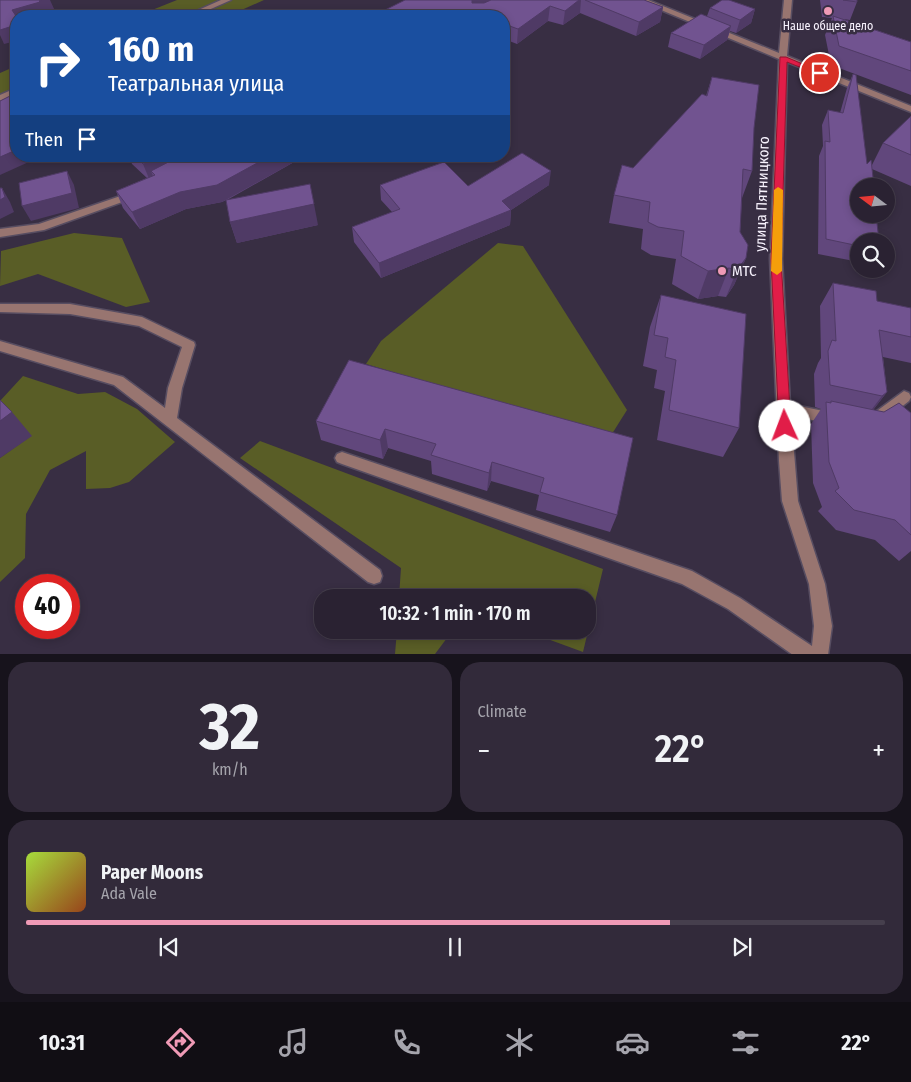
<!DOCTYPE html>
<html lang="en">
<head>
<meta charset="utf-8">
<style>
	:root { --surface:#2a2232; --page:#322a3a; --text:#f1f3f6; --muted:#a5a4ac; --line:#463f4d; --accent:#f09ab6 }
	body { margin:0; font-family:"Fira Sans Condensed",sans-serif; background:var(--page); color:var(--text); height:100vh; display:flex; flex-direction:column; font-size:19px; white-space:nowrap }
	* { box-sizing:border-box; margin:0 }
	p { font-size:16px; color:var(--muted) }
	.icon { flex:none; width:28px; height:28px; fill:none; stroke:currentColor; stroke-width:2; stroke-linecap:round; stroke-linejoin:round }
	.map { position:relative; height:654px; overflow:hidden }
	.sheet { display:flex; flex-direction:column; gap:8px; padding:8px; background:#17131c; flex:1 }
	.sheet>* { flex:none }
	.top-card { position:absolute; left:10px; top:10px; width:500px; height:152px; border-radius:20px; box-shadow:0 2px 8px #0003,0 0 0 1px var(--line); background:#1a4fa0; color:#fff; overflow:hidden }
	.needle { width:32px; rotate:286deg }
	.fabs { position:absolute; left:850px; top:178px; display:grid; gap:10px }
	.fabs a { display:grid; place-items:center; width:45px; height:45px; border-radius:50%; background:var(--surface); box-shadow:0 2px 8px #0003,0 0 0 1px var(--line); font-size:25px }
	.speed { position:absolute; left:15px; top:574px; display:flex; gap:10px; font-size:25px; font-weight:700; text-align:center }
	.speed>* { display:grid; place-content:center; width:65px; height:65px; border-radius:50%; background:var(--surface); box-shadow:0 2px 8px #0003,0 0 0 1px var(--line); line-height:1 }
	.speed .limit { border:8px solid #d22; background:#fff; color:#111 }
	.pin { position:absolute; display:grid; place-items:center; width:42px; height:42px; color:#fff; margin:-21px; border:2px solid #fff; border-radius:50%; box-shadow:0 1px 5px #0007 }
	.me { position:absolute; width:55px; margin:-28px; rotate:358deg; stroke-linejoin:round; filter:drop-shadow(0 0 4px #0008) }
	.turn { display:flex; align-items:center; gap:18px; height:105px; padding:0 15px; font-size:22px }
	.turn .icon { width:65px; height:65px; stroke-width:2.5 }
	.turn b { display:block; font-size:35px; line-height:42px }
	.then { display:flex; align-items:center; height:48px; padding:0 15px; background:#0003; gap:10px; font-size:19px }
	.big { font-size:38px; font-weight:600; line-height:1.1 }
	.sheet .tile { flex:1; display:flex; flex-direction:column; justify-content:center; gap:8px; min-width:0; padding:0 18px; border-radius:20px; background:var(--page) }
	.sheet .dial { align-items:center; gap:0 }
	.dial b { font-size:65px; line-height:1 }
	.song { display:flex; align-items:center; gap:15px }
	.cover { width:60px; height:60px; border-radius:8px; background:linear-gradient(135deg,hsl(80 70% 55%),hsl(20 70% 35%)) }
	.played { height:5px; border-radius:2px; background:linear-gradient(90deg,var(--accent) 75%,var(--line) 75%) }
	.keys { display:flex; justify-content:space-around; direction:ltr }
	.heat { display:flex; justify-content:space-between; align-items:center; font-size:28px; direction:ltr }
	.sheet .tiles { flex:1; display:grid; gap:8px; grid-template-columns:1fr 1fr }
	.tile:last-child { grid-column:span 2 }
	.trip { position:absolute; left:314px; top:589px; width:282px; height:50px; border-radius:20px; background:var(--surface); box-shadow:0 2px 8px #0003,0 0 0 1px var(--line); font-weight:600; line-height:50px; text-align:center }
	.tabs { display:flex; height:80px; justify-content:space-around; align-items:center; background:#110e14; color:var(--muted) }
	.tabs .icon { width:35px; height:35px }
	.tabs .on { color:var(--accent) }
	.tabs b { font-size:22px; color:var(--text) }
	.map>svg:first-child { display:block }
	.green { fill:#595d26 }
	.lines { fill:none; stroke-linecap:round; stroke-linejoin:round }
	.minor-casing { stroke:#574d61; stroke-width:3 }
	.minor { fill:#987570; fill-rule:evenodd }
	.wall { fill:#61477c }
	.shaded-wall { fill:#4f3a65 }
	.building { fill:#715390; stroke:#4f3a65 }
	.route { fill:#e11d48; stroke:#92132f }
	.slow { fill:#f59e0b }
	.poi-dot { fill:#f09ab6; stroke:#382e43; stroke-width:2 }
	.labels { text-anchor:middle; stroke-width:5; stroke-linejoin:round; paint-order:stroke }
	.far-poi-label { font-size:12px; fill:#f7f2fd; stroke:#382e43 }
	.street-label { font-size:15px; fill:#f7f2fd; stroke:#382e43 }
	.poi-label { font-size:15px; fill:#f7f2fd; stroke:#382e43; text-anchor:start }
</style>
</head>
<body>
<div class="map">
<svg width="911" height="655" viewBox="0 0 911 655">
	<rect width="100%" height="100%" fill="#382e43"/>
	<g class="green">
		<path d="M 177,0 L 264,0 L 228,16 L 137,16 Z"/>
		<path d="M 16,66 L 16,110 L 0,117 L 0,73 Z"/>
		<path d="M 74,233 L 122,238 L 150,302 L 126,307 L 38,274 L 0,286 L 1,251 Z"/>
		<path d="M 498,243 L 523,246 L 627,410 L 610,437 L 366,364 L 381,341 Z"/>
		<path d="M 23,376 L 78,394 L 105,392 L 137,409 L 175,442 L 129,482 L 110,488 L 86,489 L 86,451 L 50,470 L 26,514 L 25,558 L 0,582 L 0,458 L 31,436 L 0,401 Z"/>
		<path d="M 260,441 L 603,569 L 583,652 L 523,630 L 588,630 L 588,598 L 399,597 L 401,568 L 240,458 Z"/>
		<path d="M 397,630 L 453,630 L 435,654 L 395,654 Z"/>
	</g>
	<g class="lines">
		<defs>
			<g id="minor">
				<path d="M 221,0 L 231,0 L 195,16 L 185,16 Z"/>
				<path d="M 637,0 L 648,0 L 779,53 L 784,0 L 792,0 L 787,56 L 911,106 L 911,112 L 787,62 L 782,259 L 790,404 L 833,413 L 838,415 L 840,419 L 838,423 L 833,425 L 791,415 L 798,501 L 825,584 L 832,626 L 828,655 L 793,655 L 728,609 L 682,584 L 342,464 L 337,462 L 335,458 L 337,454 L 342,452 L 692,571 L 740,598 L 812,646 L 814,626 L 809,584 L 782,501 L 779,461 L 770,259 L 779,59 Z"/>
				<path d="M 16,88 L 16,94 L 0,101 L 0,95 Z"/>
				<path d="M 135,191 L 140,194 L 139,196 L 44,230 L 0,237 L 0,229 L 39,224 Z"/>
				<path d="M 0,304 L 70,304 L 142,317 L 194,342 L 195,345 L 182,388 L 177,418 L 380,570 L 382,576 L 380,582 L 374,584 L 368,582 L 114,385 L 0,351 L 0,341 L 123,377 L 165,408 L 168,388 L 182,347 L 139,326 L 70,314 L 0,312 Z"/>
				<path d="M 904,391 L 909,393 L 911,397 L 909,401 L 880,424 L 875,426 L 870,424 L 868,420 L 870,416 Z"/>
			</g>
		</defs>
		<use href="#minor" class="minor-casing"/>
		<use href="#minor" class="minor"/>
	</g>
	<g class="wall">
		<path d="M 404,0 L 644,0 L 663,7 L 660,22 L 636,36 L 580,13 L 563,25 L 548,21 L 517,44 L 504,39 L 504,16 Z"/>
		<path d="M 820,0 L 857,0 L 857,2 L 850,20 L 843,19 L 911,42 L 911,95 L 831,65 L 825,35 L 832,18 L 822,17 Z"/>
		<path d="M 710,8 L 755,9 L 751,23 L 736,33 L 730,31 L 727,40 L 700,59 L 668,47 L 671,33 L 707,16 Z"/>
		<path d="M 853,74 L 867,164 L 872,165 L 883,143 L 911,116 L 911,186 L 872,169 L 859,241 L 859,262 L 818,254 L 819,156 L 823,146 L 822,125 L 828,110 L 840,113 L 847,88 Z"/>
		<path d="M 712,77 L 754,128 L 752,171 L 742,198 L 740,232 L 746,258 L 734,285 L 726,297 L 718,296 L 698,299 L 672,284 L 676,259 L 651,255 L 641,249 L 643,229 L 609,223 L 614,195 L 633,168 L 706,96 Z"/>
		<path d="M 129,156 L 303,156 L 303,157 L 227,200 L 318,225 L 237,243 L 230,222 L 226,200 L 222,202 L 186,209 L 140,229 L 123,208 L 116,191 L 147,178 L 132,164 Z"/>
		<path d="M 380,185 L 468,186 L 549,185 L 511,210 L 510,225 L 381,278 L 354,242 L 352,227 L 392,212 L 381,200 Z"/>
		<path d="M 833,283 L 877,301 L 911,337 L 911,363 L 883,357 L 887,392 L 873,410 L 884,412 L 911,413 L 911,551 L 899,561 L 875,540 L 836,530 L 818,511 L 822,507 L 813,483 L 811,424 L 821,409 L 815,407 L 814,374 L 818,363 L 821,358 L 820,306 Z"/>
		<path d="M 661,295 L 739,428 L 723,457 L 657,440 L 665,391 L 654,388 L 657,370 L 643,366 L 650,327 Z"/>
		<path d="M 349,360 L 617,515 L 610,532 L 536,510 L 539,495 L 491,481 L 487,491 L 432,474 L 431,461 L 388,448 L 383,459 L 321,440 L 316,421 Z"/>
	</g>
	<g class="shaded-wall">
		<path d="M 42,0 L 50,0 L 55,11 L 45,14 L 46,16 L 16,16 L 12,10 Z"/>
		<path d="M 472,0 L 500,0 L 472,14 Z"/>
		<path d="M 579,0 L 581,0 L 580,13 L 563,25 L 565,11 Z"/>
		<path d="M 550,6 L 548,21 L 517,44 L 518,29 Z"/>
		<path d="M 663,7 L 660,22 L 636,36 L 639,22 Z"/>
		<path d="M 755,9 L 751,23 L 736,33 L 740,20 Z"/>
		<path d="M 16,25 L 16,41 L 4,44 L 0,35 L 0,30 Z"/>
		<path d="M 731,26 L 727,40 L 700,59 L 704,45 Z"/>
		<path d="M 16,150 L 16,156 L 42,156 L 0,175 L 0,157 Z"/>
		<path d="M 158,156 L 198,156 L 151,171 L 154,179 L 150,181 L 143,164 Z"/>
		<path d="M 270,156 L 303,156 L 303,157 L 222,202 L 186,209 L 140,229 L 132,212 L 180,192 Z"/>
		<path d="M 67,171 L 74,185 L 79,208 L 31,221 L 22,206 Z"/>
		<path d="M 551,171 L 549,185 L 511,210 L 510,225 L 381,278 L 379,263 L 502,201 Z"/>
		<path d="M 2,188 L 10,202 L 14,212 L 0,219 L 0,200 Z"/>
		<path d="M 314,204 L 318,225 L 237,243 L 230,222 Z"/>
		<path d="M 746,258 L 734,285 L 726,297 L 737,270 Z"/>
		<path d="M 729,268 L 718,296 L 698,299 L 708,271 Z"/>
		<path d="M 887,392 L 870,414 L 865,418 L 882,396 Z"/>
		<path d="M 12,412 L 32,436 L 0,458 L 0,421 Z"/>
		<path d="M 385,429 L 388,448 L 383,459 L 380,440 Z"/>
		<path d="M 492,462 L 491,481 L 487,491 L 489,473 Z"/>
	</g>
	<g class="building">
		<path d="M 0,0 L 42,0 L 39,1 L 40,2 L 12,10 L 16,16 L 16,25 L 0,30 Z"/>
		<path d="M 405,0 L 472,0 L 472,3 L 484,3 L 491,0 L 579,0 L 565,11 L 550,6 L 518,29 L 504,24 L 504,16 L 373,16 Z"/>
		<path d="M 585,0 L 644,0 L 663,7 L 639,22 Z"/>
		<path d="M 722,0 L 729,0 L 755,9 L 740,20 L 710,8 Z"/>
		<path d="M 843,0 L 857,0 L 857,2 Z"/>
		<path d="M 701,14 L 731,26 L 704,45 L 671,33 Z"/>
		<path d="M 833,16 L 911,42 L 911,71 L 839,46 Z"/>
		<path d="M 853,74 L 856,75 L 867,164 L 871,160 L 874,186 L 859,186 L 859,214 L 876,214 L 879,241 L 859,241 L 859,246 L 826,239 L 825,141 L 830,142 L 828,110 L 843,113 Z"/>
		<path d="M 712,77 L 759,85 L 754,128 L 752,171 L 743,169 L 740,232 L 748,245 L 746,258 L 737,270 L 729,268 L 708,271 L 681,256 L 684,231 L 658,227 L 648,222 L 650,202 L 614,195 L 622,165 L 633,168 L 702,94 L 707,96 Z"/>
		<path d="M 14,94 L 16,97 L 16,150 L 0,157 L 0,101 Z"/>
		<path d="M 911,116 L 911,155 L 883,143 Z"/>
		<path d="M 522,153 L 551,171 L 502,201 L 511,210 L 379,263 L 352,227 L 400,209 L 380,185 L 444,162 L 468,186 Z"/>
		<path d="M 135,156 L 158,156 L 143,164 Z"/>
		<path d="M 180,156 L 270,156 L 217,185 L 180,192 L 132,212 L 116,191 L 155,175 L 151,171 Z"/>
		<path d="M 67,171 L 72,193 L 22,206 L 19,183 Z"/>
		<path d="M 310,184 L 314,204 L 230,222 L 226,200 Z"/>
		<path d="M 0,188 L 2,188 L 5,197 L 0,200 Z"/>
		<path d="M 833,283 L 876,291 L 877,301 L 911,308 L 911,337 L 879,330 L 887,392 L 882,396 L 830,385 L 828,351 L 832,340 L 836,341 Z"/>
		<path d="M 661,295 L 746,314 L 739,428 L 669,410 L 676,360 L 665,357 L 668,338 L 654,335 Z"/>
		<path d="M 349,360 L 633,438 L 617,515 L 540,492 L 544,478 L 492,462 L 489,473 L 431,455 L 436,444 L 385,429 L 380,440 L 316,421 Z"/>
		<path d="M 0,400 L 12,412 L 0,421 Z"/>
		<path d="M 831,401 L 884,412 L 899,403 L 911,413 L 911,535 L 895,520 L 854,510 L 835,491 L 839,488 L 829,462 L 826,402 L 831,403 Z"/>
	</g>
	<path class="route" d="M 780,57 L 786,57 L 824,73 L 817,74 L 787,62 L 781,260 L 791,426 L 789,430 L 785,432 L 780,430 L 779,426 L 771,260 Z"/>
	<path class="slow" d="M 778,187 L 783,190 L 782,271 L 777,275 L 771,271 L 774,190 Z"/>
	<g class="poi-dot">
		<circle cx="828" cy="11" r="5"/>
		<circle cx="722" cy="271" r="5"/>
	</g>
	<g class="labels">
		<g class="far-poi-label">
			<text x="828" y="30">Наше общее дело</text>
		</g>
		<g class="street-label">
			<text transform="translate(762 194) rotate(-88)" y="5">улица Пятницкого</text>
		</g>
		<g class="poi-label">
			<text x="732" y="276">МТС</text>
		</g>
	</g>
</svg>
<div class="fabs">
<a><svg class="needle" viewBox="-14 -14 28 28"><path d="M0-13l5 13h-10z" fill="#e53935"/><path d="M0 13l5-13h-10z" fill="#a5a4ac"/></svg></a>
<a><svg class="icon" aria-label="search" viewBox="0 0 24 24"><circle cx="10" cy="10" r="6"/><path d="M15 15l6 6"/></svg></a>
</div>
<div class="speed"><div class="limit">40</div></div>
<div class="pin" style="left:820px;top:73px;background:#d93025"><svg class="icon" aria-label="arrive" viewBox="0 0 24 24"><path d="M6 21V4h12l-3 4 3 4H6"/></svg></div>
<svg class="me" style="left:785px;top:426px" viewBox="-20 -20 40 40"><circle r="19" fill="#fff"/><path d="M0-13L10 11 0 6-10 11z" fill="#e11d48"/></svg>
<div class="trip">10:32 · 1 min · 170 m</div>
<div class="top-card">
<div class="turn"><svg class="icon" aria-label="right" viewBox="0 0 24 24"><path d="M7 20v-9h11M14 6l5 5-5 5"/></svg><div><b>160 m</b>Театральная улица</div></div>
<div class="then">Then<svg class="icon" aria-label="arrive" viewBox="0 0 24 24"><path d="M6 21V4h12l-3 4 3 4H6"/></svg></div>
</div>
</div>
<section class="sheet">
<div class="tiles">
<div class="tile dial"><b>32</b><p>km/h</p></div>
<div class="tile"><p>Climate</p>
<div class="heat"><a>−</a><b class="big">22°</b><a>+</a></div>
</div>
<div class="tile">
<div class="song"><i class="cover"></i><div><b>Paper Moons</b><p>Ada Vale</p></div></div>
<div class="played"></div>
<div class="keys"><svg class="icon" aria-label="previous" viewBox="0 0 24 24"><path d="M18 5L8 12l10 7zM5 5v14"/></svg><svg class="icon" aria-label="pause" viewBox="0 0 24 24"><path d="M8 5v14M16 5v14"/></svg><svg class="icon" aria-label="next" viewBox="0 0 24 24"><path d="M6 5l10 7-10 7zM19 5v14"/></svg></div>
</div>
</div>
</section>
<nav class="tabs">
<b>10:31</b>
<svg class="icon on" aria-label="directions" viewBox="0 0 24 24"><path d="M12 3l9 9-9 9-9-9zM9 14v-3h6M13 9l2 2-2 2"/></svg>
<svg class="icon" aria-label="music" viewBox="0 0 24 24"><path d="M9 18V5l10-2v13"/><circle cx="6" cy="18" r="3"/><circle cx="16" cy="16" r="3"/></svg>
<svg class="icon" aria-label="phone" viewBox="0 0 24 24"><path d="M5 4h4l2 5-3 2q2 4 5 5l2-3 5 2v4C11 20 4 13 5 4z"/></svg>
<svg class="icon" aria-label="climate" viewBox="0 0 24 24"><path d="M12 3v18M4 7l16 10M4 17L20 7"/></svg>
<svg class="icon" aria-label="car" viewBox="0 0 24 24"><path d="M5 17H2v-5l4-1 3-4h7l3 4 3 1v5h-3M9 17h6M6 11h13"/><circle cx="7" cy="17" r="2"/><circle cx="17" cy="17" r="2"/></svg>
<svg class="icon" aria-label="filters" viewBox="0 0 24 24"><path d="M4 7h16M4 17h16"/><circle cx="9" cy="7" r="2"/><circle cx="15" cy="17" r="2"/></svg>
<b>22°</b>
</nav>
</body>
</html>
